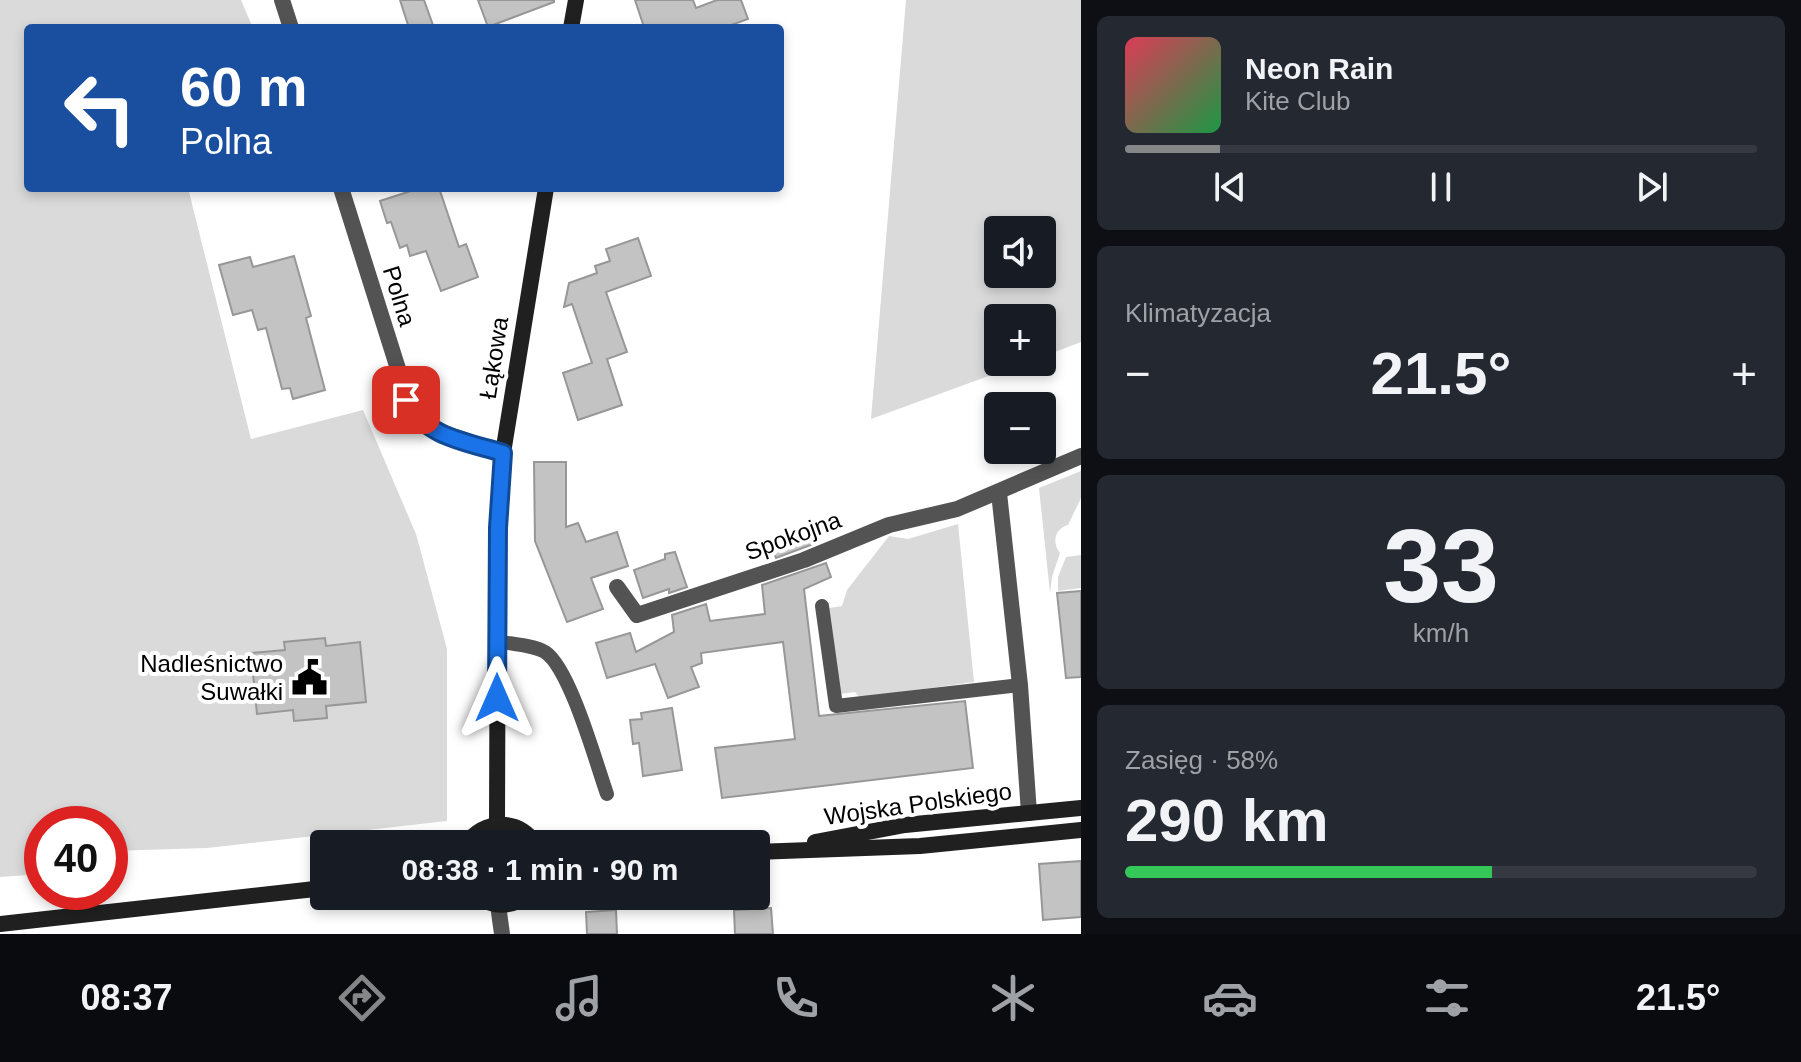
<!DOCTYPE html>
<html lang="pl">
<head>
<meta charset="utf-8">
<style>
	:root { --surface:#171b24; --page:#242831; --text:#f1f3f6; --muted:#9ea1a6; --line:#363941; --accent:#858687 }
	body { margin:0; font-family:Helvetica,sans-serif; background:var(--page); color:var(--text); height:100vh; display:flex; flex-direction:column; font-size:30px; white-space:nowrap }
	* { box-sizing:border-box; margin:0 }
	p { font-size:26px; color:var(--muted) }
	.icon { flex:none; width:44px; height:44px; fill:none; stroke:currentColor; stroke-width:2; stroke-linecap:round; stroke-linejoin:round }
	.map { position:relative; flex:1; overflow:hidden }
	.panel { display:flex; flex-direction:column; gap:16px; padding:16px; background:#0d0f14; width:720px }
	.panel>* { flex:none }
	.guide { position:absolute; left:24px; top:24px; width:760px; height:168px; border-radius:8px; box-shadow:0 4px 12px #0003; background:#1a4fa0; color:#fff; overflow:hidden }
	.tools { position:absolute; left:984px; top:216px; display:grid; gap:16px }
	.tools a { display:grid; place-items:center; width:72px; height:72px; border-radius:8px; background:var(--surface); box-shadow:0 4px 12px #0003; font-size:40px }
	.speed { position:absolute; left:24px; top:806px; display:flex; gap:16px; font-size:40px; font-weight:700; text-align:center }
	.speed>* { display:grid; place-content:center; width:104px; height:104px; border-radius:50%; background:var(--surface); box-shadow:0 4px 12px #0003; line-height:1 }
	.speed .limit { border:12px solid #d22; background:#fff; color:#111 }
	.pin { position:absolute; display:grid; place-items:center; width:68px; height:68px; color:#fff; margin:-34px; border-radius:16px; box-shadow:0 4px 12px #0006 }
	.me { position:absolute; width:88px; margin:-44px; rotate:0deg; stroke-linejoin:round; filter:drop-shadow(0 0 6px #0008) }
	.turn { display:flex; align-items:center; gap:28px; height:168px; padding:0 24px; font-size:36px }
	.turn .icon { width:104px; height:104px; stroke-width:2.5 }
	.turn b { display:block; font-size:56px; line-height:68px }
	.big { font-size:60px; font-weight:700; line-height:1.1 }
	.panel .widget { flex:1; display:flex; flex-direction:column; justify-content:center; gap:12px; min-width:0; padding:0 28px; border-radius:12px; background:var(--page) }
	.panel .dial { align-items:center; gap:0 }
	.dial b { font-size:104px; line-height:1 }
	.song { display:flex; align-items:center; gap:24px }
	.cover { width:96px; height:96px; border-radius:12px; background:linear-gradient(135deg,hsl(350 70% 55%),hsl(140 70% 35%)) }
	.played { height:8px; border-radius:4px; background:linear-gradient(90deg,var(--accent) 15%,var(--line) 15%) }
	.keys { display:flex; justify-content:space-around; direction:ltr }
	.heat { display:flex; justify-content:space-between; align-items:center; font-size:44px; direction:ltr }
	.charge { height:12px; border-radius:6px; background:linear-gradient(90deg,#34c759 58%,var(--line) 0) }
	.trip { position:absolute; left:310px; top:830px; width:460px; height:80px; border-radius:8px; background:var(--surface); box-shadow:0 4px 12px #0003; font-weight:700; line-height:80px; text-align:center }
	.tab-bar { display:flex; height:128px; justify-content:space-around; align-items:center; background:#090b0e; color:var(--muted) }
	.tab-bar .icon { width:56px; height:56px }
	.tab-bar .current { color:var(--accent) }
	.tab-bar b { font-size:36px; color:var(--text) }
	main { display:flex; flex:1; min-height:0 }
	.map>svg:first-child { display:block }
	.green { fill:#dadada; fill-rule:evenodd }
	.building { fill:#c3c3c3; stroke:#979797; stroke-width:2 }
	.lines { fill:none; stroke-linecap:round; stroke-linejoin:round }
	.lane { stroke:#535353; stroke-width:14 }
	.street { stroke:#535353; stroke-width:16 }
	.secondary { stroke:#202020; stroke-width:16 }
	.route-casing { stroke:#114b97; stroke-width:20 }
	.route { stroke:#1a73e8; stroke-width:14 }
	.labels { text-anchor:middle; stroke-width:8; stroke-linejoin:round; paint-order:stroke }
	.street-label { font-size:24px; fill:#000; stroke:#fff }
	.poi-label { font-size:24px; fill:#000; stroke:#fff; text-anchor:end }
</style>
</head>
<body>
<main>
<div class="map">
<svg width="1081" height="934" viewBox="0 0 1081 934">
	<rect width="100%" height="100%" fill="#fff"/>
	<g class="green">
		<path d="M 0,0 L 241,0 L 253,28 L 28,28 L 28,188 L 188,188 L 251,439 L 363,410 L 416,534 L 447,649 L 447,821 L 207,848 L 110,851 L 110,824 L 42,824 L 42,874 L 0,877 Z"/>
		<path d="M 906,0 L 1081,0 L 1081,342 L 1042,357 L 1042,318 L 998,318 L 998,362 L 1027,362 L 871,419 ZM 1042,230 L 1042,274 L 998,274 L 998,230 Z"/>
		<path d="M 1081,471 L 1081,498 L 1068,525 C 1054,529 1052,543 1060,553 L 1052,577 L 1050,593 L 1039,488 Z"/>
		<path d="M 958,524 L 974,682 L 860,698 L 855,692 L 839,694 L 829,608 L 842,606 L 847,590 L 889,536 L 908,539 Z"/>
		<path d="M 1081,555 L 1081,588 L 1058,591 L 1058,577 L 1066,557 Z"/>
	</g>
	<g class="building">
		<path d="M 400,0 L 424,0 L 434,28 L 409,28 Z"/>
		<path d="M 478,0 L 554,0 L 554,2 L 488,27 Z"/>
		<path d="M 635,0 L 693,0 L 696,8 L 717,0 L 741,0 L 748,19 L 723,28 L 647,28 L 644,27 Z"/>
		<path d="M 420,188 L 439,188 L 459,247 L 466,244 L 478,277 L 441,291 L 426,251 L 410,256 L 407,245 L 400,248 L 391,222 L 387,223 L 380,201 Z"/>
		<path d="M 638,238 L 651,276 L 606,292 L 627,352 L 607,359 L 622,405 L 578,420 L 563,373 L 592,363 L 572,304 L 564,307 L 569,283 L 597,273 L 595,266 L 610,261 L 606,249 Z"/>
		<path d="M 294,256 L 311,316 L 306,318 L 325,390 L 293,399 L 290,388 L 282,389 L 266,328 L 258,330 L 252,310 L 233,315 L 219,265 L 250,257 L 253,267 Z"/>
		<path d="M 534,462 L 566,462 L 566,527 L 578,523 L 586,542 L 617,532 L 628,566 L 591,578 L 603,609 L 567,622 L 535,541 Z"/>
		<path d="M 813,527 L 819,542 L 776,558 L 771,543 Z"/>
		<path d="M 675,552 L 687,587 L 669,593 L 669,589 L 643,598 L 634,570 L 665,559 L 665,554 Z"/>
		<path d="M 826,563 L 831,577 L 804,589 L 819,716 L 965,701 L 973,768 L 722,798 L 715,748 L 795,739 L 783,642 L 701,653 L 702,663 L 691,667 L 699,687 L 668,698 L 655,664 L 607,678 L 596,643 L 630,633 L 636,652 L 674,632 L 672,615 L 706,604 L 710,621 L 765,614 L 762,585 Z"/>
		<path d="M 1081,591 L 1081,677 L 1066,678 L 1057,593 Z"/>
		<path d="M 325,638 L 326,646 L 360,642 L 366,702 L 326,706 L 327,718 L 294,721 L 293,710 L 257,714 L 251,653 L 285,650 L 284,642 Z"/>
		<path d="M 672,708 L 682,770 L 643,776 L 639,743 L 633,744 L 630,720 L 642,719 L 641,713 Z"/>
		<path d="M 1081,861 L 1081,917 L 1043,920 L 1039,864 Z"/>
		<path d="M 771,908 L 773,934 L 735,934 L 734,910 Z"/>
		<path d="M 616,910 L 617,934 L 587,934 L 586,912 Z"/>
	</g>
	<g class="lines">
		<g class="lane">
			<path d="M 822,606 L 836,706 L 1020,685"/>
			<path d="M 496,641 C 511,644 533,645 545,652 C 570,668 596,763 607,794"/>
		</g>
		<g class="street">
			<path d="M 282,0 L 291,28"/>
			<path d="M 341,188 L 411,410 L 429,428 L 503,453"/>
			<path d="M 999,493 L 1020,685 L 1029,813"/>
			<path d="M 617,587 L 637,615 L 804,560 L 889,525 L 957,509 L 1081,456"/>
			<path d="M 498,905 L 502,934"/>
		</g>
		<g class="secondary">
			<path d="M 571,28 L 576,0"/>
			<path d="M 497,825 L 498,528 L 503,453 L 546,188"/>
			<path d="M 815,842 L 905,825 L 1081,808"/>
			<path d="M 466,844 C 485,819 517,818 536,844"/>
			<path d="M 756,852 L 920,846 L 1081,830"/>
			<path d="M 476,896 C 493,907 510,908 527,896"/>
			<path d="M 0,924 L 324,888"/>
		</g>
	</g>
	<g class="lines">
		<defs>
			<path id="route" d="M 406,400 C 424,437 467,442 503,453 L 498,528 L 497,698"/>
		</defs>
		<use href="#route" class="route-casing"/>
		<use href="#route" class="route"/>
	</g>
	<defs>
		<symbol id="civic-bare" viewBox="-9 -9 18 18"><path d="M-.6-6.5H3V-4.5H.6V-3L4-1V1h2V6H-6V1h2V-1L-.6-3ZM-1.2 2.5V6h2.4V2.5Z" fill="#000" stroke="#fff" stroke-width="2.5" paint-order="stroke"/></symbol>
	</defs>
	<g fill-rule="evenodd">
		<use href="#civic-bare" x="284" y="652" width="51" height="51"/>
	</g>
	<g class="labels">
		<g class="street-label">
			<text transform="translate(399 296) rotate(73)" y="8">Polna</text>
			<text transform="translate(494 358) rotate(-81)" y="8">Łąkowa</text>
			<text transform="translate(793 536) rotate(-20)" y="8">Spokojna</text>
			<text transform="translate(918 804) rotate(-8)" y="8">Wojska Polskiego</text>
		</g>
		<g class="poi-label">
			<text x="283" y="672">Nadleśnictwo<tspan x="283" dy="28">Suwałki</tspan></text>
		</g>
	</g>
</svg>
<div class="tools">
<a><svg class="icon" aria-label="sound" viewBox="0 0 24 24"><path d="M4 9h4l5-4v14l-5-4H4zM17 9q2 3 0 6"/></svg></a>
<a>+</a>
<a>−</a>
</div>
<div class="speed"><div class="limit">40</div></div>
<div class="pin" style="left:406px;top:400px;background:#d93025"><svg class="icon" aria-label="arrive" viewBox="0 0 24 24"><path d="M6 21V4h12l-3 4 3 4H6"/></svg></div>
<svg class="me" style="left:497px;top:698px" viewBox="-20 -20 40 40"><path d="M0-17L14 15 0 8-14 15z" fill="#1a73e8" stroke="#fff" stroke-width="4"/></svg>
<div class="trip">08:38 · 1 min · 90 m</div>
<div class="guide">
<div class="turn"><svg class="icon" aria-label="left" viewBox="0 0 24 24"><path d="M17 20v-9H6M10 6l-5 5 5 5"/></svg><div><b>60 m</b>Polna</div></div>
</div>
</div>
<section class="panel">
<div class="widget">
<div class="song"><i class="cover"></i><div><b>Neon Rain</b><p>Kite Club</p></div></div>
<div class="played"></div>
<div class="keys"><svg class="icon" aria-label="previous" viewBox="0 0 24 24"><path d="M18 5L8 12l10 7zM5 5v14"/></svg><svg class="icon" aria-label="pause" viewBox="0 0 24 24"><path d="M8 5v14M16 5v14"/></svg><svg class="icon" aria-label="next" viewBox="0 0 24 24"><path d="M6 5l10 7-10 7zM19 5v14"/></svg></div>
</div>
<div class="widget"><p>Klimatyzacja</p>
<div class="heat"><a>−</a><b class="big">21.5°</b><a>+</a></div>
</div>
<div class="widget dial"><b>33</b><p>km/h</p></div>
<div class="widget"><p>Zasięg · 58%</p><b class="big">290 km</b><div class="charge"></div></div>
</section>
</main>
<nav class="tab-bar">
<b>08:37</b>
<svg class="icon current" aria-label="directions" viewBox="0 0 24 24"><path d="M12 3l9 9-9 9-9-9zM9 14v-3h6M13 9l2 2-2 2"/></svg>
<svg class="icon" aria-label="music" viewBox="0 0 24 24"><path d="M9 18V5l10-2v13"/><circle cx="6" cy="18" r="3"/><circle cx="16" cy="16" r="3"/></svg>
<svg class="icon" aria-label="phone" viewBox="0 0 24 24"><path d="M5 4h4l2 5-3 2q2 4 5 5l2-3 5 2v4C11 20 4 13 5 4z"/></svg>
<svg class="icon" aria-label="climate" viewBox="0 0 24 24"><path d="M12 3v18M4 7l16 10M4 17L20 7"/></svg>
<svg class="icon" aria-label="car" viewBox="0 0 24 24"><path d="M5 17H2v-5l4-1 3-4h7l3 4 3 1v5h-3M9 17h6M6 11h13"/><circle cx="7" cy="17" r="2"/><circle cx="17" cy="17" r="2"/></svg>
<svg class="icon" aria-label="filters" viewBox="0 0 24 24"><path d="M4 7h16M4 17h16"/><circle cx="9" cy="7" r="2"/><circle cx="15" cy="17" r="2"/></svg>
<b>21.5°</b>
</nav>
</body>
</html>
